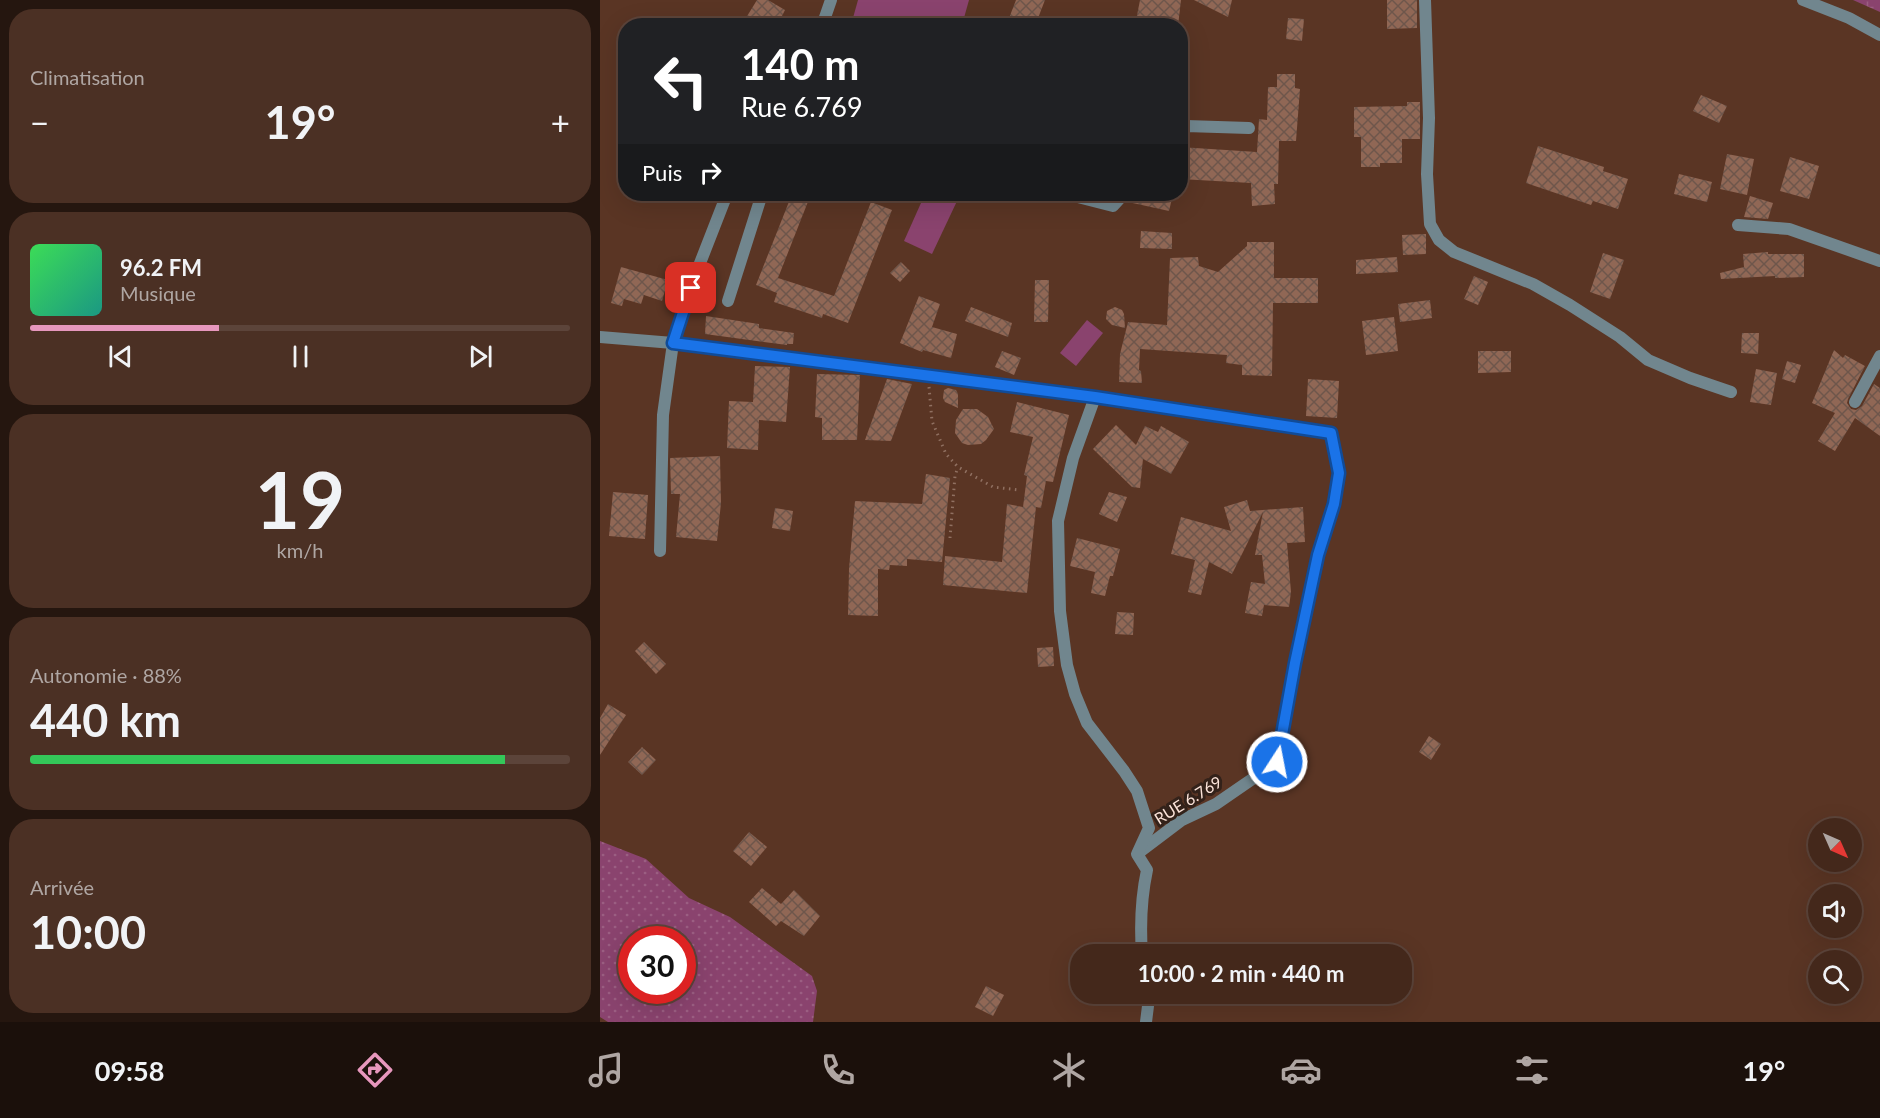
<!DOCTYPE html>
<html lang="fr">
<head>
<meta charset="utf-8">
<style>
	:root { --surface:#44281b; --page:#4b3024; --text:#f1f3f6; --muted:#afa6a3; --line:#5c443a; --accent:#e797bd }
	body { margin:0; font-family:Lato,sans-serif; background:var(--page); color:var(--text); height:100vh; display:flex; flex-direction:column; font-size:22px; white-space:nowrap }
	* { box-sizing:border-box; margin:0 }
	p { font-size:20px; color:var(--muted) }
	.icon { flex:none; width:33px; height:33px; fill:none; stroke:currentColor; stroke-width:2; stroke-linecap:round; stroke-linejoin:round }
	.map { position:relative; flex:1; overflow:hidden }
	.drawer { display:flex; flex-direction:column; gap:9px; padding:9px; background:#25160f; width:600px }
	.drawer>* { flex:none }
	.hud { position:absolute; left:18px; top:18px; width:570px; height:183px; border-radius:24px; box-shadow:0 6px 24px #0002,0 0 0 2px var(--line); background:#202124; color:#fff; overflow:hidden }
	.needle { width:39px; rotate:135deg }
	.controls { position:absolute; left:1208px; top:818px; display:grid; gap:12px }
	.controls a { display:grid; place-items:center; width:54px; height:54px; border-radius:50%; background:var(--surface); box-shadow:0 6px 24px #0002,0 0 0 2px var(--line); font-size:30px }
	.speed { position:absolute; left:18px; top:926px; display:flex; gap:12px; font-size:30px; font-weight:700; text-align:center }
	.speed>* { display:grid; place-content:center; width:78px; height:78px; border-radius:50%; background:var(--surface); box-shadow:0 6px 24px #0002,0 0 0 2px var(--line); line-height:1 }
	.speed .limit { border:9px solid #d22; background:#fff; color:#111 }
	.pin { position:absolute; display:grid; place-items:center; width:51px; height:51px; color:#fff; margin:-26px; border-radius:12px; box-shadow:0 3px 9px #0006 }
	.me { position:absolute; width:66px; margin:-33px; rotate:11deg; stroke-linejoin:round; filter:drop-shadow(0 0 4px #0008) }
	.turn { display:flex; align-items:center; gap:21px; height:126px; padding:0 24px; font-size:27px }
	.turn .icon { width:78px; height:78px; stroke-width:2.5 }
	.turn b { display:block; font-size:42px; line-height:51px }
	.then { display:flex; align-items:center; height:57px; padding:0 24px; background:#0003; gap:12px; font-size:22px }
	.big { font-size:45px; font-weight:700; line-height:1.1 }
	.drawer .widget { flex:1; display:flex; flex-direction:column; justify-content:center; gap:9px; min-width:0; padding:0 21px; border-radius:24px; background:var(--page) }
	.drawer .dial { align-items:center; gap:0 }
	.dial b { font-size:78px; line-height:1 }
	.song { display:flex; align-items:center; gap:18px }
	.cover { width:72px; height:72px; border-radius:9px; background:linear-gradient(135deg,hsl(130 70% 55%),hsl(170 70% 35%)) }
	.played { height:6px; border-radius:3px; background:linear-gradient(90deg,var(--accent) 35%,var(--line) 35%) }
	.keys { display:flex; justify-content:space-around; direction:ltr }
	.heat { display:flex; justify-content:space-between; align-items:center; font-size:33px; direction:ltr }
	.charge { height:9px; border-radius:4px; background:linear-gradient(90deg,#34c759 88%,var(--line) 0) }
	.trip { position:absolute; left:470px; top:944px; width:342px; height:60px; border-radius:24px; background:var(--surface); box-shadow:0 6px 24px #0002,0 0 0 2px var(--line); font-weight:700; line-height:60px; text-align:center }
	.dock { display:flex; height:96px; justify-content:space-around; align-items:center; background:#1b100b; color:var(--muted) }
	.dock .icon { width:42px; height:42px }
	.dock .selected { color:var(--accent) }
	.dock b { font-size:27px; color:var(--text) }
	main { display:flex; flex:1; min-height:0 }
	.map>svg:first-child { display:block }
	.grass { fill:url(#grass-dots); fill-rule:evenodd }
	.wetland { fill:url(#wetland-marsh) }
	.park { fill:#8a436e }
	.building { fill:url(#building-cross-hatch) }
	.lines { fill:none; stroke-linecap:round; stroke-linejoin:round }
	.path { stroke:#907061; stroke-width:3; stroke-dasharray:1.5 4.5; stroke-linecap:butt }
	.street { stroke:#71868e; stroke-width:12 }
	.route-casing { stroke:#114b97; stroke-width:15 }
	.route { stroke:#1a73e8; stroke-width:10 }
	.labels { text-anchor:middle; stroke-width:6; stroke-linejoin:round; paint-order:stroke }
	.street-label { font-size:16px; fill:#fbe3d9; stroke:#33221a }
</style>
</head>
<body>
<main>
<section class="drawer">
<div class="widget"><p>Climatisation</p>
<div class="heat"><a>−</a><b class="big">19°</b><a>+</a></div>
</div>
<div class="widget">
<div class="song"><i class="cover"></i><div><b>96.2 FM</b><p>Musique</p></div></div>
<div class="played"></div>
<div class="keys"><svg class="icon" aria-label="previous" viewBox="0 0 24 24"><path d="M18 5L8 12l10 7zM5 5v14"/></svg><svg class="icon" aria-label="pause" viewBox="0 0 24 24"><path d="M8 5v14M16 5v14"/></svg><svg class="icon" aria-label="next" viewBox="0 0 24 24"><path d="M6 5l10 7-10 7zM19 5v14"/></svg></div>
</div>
<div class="widget dial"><b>19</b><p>km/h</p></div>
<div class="widget"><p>Autonomie · 88%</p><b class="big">440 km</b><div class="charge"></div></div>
<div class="widget"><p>Arrivée</p><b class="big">10:00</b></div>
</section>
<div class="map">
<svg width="1280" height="1022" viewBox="0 0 1280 1022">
	<defs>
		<pattern id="grass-dots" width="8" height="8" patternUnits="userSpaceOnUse" patternTransform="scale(1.5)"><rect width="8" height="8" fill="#8a436e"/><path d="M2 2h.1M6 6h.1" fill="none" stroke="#9b5e82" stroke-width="1.8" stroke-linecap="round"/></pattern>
		<pattern id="wetland-marsh" width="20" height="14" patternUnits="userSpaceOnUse" patternTransform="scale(1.5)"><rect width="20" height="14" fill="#8a436e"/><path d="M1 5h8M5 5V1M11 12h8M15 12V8" fill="none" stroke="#9b5e82"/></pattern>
		<pattern id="building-cross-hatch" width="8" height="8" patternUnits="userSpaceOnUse" patternTransform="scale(1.5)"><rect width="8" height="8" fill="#906755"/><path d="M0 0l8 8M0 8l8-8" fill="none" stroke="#6e564b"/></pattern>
	</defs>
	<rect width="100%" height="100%" fill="#5a3524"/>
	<path class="grass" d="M 0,841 L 46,859 L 89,898 L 130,917 L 212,976 L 217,991 L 213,1022 L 8,1022 L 0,1017 ZM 32,939 L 82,939 L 82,990 L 32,990 Z"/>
	<path class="wetland" d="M 1253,0 L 1280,0 L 1280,12 Z"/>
	<g class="park">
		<path d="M 258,0 L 369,0 L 362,25 L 251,25 Z"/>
		<path d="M 325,194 L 346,194 L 358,199 L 332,254 L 304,241 Z"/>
		<path d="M 487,320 L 503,333 L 476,366 L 460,353 Z"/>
	</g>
	<g class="building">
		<path d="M 157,0 L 168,0 L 185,10 L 177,26 L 141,26 Z"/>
		<path d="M 416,0 L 445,0 L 435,26 L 406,26 Z"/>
		<path d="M 540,0 L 581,0 L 578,26 L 535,26 Z"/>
		<path d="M 594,0 L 632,0 L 628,17 Z"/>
		<path d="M 787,0 L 817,0 L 817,28 L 787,29 Z"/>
		<path d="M 688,18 L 704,19 L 702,41 L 686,39 Z"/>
		<path d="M 677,74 L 695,74 L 695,88 L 700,89 L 696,141 L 679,141 L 678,184 L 674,184 L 675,204 L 652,206 L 651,183 L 580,179 L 580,147 L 657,152 L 659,119 L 667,120 L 668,87 L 677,87 Z"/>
		<path d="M 1101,95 L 1127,106 L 1119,123 L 1093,111 Z"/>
		<path d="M 807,102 L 820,102 L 820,139 L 802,139 L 802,163 L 780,163 L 780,167 L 761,167 L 761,137 L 754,137 L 754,107 L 807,106 Z"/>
		<path d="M 938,146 L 1004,167 L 1003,171 L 1028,179 L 1018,209 L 993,201 L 991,205 L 926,183 Z"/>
		<path d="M 1127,154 L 1154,159 L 1147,195 L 1120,189 Z"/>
		<path d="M 1190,157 L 1219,166 L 1209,199 L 1180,191 Z"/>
		<path d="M 1079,174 L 1112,182 L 1107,202 L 1074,194 Z"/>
		<path d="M 192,194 L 211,194 L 178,278 L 234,296 L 271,202 L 292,210 L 248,323 L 223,314 L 222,318 L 174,302 L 177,293 L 156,285 Z"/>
		<path d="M 532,194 L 573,194 L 569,211 L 528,202 Z"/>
		<path d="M 1150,196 L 1173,203 L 1168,219 L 1144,217 Z"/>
		<path d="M 541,231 L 572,233 L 572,249 L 540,248 Z"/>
		<path d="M 826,234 L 826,254 L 803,255 L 802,235 Z"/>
		<path d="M 647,242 L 674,242 L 674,278 L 718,278 L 718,303 L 673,303 L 672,376 L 642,375 L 642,365 L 626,363 L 627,355 L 540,349 L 539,370 L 541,371 L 542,383 L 519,382 L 520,354 L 528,322 L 567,325 L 570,258 L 598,257 L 599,266 L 618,272 L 647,246 Z"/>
		<path d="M 1168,252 L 1168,254 L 1204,254 L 1204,277 L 1175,278 L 1175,276 L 1121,279 L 1120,273 L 1144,267 L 1143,254 Z"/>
		<path d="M 1003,253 L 1024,260 L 1010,299 L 990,292 Z"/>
		<path d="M 797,257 L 798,272 L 756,274 L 756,260 Z"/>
		<path d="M 301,262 L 310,271 L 300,282 L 290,273 Z"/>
		<path d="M 21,267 L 68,280 L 62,301 L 44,295 L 41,304 L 24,299 L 22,306 L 11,303 Z"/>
		<path d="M 874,276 L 888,282 L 878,305 L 864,299 Z"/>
		<path d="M 435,280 L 449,280 L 448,322 L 434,322 Z"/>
		<path d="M 319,296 L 340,304 L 332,327 L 357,334 L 351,358 L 323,350 L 322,352 L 300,343 Z"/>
		<path d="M 830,300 L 832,318 L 800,322 L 798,304 Z"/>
		<path d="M 371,307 L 412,323 L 408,337 L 365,321 Z"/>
		<path d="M 515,307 L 522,310 L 524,314 L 525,328 L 512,325 L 506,319 L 507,311 Z"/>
		<path d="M 106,316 L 159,324 L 159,328 L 194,333 L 193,344 L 187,344 L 187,345 L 105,334 Z"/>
		<path d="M 794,317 L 798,351 L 766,355 L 762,321 Z"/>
		<path d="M 1142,333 L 1159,333 L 1158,354 L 1141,353 Z"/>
		<path d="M 1234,350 L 1243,358 L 1245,355 L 1265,366 L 1248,399 L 1247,403 L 1251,409 L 1256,410 L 1262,406 L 1274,384 L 1280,388 L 1280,436 L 1255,418 L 1235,451 L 1218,441 L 1235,413 L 1212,403 Z"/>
		<path d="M 402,351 L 421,358 L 414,375 L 395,367 Z"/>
		<path d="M 878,351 L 911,351 L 911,372 L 878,373 Z"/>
		<path d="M 1187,361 L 1201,365 L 1195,383 L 1182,379 Z"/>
		<path d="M 155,366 L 190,367 L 186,422 L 159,420 L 158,450 L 127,448 L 129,401 L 153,402 Z"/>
		<path d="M 1156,369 L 1177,373 L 1171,405 L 1150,402 Z"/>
		<path d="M 217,374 L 260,375 L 257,440 L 222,440 L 222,418 L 215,417 Z"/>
		<path d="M 287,379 L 312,384 L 291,441 L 265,440 Z"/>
		<path d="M 708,379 L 739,381 L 737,418 L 706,416 Z"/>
		<path d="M 348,388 L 356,390 L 358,394 L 358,408 L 345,402 L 343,398 L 344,390 Z"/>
		<path d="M 417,402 L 469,415 L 453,482 L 446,481 L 441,508 L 436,507 L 427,593 L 343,585 L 345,556 L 402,562 L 407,504 L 423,507 L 427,476 L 424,475 L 433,437 L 410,432 Z"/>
		<path d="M 363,409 L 377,409 L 388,417 L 394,429 L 386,440 L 381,444 L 368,445 L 362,443 L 355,433 L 356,420 Z"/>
		<path d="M 516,425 L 536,445 L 545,426 L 558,432 L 561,426 L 589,442 L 571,474 L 543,459 L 540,488 L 532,487 L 493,449 Z"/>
		<path d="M 120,456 L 121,503 L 117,541 L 76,537 L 80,494 L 71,494 L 70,458 Z"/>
		<path d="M 326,474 L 350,478 L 342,562 L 307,559 L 307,566 L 290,565 L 289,570 L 278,569 L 278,616 L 248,615 L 249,569 L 255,501 L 322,504 Z"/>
		<path d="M 13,492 L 48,495 L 45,539 L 9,536 Z"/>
		<path d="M 509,492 L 527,497 L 517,522 L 499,514 Z"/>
		<path d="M 647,500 L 650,511 L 703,507 L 705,542 L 687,543 L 691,592 L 689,607 L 664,605 L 662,616 L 645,613 L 651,582 L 665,584 L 662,555 L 655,555 L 663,512 L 632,574 L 609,562 L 601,595 L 588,592 L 595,560 L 571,554 L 581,517 L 631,531 L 624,507 Z"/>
		<path d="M 175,508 L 193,511 L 190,531 L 172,528 Z"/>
		<path d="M 477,538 L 520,549 L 513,576 L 510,576 L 505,596 L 491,593 L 495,572 L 470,566 Z"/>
		<path d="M 517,612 L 534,613 L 533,635 L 515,634 Z"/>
		<path d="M 44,642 L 66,664 L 56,674 L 35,651 Z"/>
		<path d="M 453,647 L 454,666 L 438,667 L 437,648 Z"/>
		<path d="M 8,704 L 26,715 L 0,755 L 0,718 Z"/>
		<path d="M 829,736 L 841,744 L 831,760 L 819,752 Z"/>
		<path d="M 42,747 L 56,760 L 42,775 L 28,762 Z"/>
		<path d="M 149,832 L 167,847 L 151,866 L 133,851 Z"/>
		<path d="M 162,888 L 181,904 L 194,890 L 220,916 L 204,936 L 181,921 L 176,926 L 149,902 Z"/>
		<path d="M 386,986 L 404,995 L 393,1016 L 375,1007 Z"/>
	</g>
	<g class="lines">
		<g class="path">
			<path d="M 329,387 L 332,421 L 346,454 L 358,467 L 393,487 L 419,490"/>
			<path d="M 350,538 L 355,476 L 358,467"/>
		</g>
		<g class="street">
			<path d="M 825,0 L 829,118 L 827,174 L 830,224 L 839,240 L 854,252 L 933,284 L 970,305 L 1020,337 L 1048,360 L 1090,378 L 1131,392"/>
			<path d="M 1203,0 L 1249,18 L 1280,35"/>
			<path d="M 222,26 L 231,0"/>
			<path d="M 580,132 L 586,126 L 649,128"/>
			<path d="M 127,194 L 95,276 L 73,343 L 495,397 L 731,433 L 739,473 L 734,504 L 718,555 L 695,663 L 677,762 L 616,804 L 582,820 L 537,854 L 547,870 C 541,898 540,925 542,954"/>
			<path d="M 466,194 L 513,206 L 524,194"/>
			<path d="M 1138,225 L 1189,229 L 1280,261"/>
			<path d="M 128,301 L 162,194"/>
			<path d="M 0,337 L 73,343 L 63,415 L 60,551"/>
			<path d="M 495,397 L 473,458 L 458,521 L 460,611 L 467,665 L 475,694 L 487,723 L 524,771 L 537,791 L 549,828 L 538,852"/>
			<path d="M 1255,402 L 1280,356"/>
			<path d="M 546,1022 L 548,1006 L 546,993"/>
		</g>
	</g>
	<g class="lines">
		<defs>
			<path id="route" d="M 91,288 L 73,343 L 495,397 L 731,433 L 739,473 L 734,504 L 718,555 L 695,663 L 677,762"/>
		</defs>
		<use href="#route" class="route-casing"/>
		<use href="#route" class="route"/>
	</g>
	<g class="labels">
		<g class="street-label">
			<text transform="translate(588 800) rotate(-32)" y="6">RUE 6.769</text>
		</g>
	</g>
</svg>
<div class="controls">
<a><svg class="needle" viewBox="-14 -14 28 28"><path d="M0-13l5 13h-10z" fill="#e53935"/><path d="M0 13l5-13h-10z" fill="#afa6a3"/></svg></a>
<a><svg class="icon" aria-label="sound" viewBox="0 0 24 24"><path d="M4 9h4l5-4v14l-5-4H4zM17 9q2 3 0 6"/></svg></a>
<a><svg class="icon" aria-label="search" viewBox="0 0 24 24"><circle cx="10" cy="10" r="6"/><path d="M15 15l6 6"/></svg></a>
</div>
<div class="speed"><div class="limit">30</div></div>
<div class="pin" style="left:91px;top:288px;background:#d93025"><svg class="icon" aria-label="arrive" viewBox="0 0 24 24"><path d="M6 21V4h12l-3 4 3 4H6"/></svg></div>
<svg class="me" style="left:677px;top:762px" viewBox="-20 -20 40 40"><circle r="17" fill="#1a73e8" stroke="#fff" stroke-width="3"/><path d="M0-11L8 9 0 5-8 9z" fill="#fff"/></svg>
<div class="trip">10:00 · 2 min · 440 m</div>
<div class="hud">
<div class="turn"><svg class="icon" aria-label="left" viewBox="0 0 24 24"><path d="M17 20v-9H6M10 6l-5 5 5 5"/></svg><div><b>140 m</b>Rue 6.769</div></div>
<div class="then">Puis<svg class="icon" aria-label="right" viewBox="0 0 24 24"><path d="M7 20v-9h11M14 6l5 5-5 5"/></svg></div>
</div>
</div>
</main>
<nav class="dock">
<b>09:58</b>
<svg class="icon selected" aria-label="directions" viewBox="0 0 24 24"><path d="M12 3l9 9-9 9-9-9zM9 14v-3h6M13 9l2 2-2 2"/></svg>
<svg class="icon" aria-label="music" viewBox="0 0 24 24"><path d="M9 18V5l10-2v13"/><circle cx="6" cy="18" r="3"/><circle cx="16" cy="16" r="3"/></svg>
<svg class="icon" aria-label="phone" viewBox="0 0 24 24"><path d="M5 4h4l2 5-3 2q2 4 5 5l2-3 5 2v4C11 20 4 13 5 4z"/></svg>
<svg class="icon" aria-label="climate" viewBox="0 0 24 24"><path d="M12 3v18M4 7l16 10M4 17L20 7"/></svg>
<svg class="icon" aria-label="car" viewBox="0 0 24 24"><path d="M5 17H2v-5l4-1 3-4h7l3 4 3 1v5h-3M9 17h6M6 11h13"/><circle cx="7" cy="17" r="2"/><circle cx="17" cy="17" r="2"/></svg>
<svg class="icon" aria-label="filters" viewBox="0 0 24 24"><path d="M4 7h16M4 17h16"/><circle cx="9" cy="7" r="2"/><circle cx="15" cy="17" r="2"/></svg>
<b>19°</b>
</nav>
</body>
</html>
